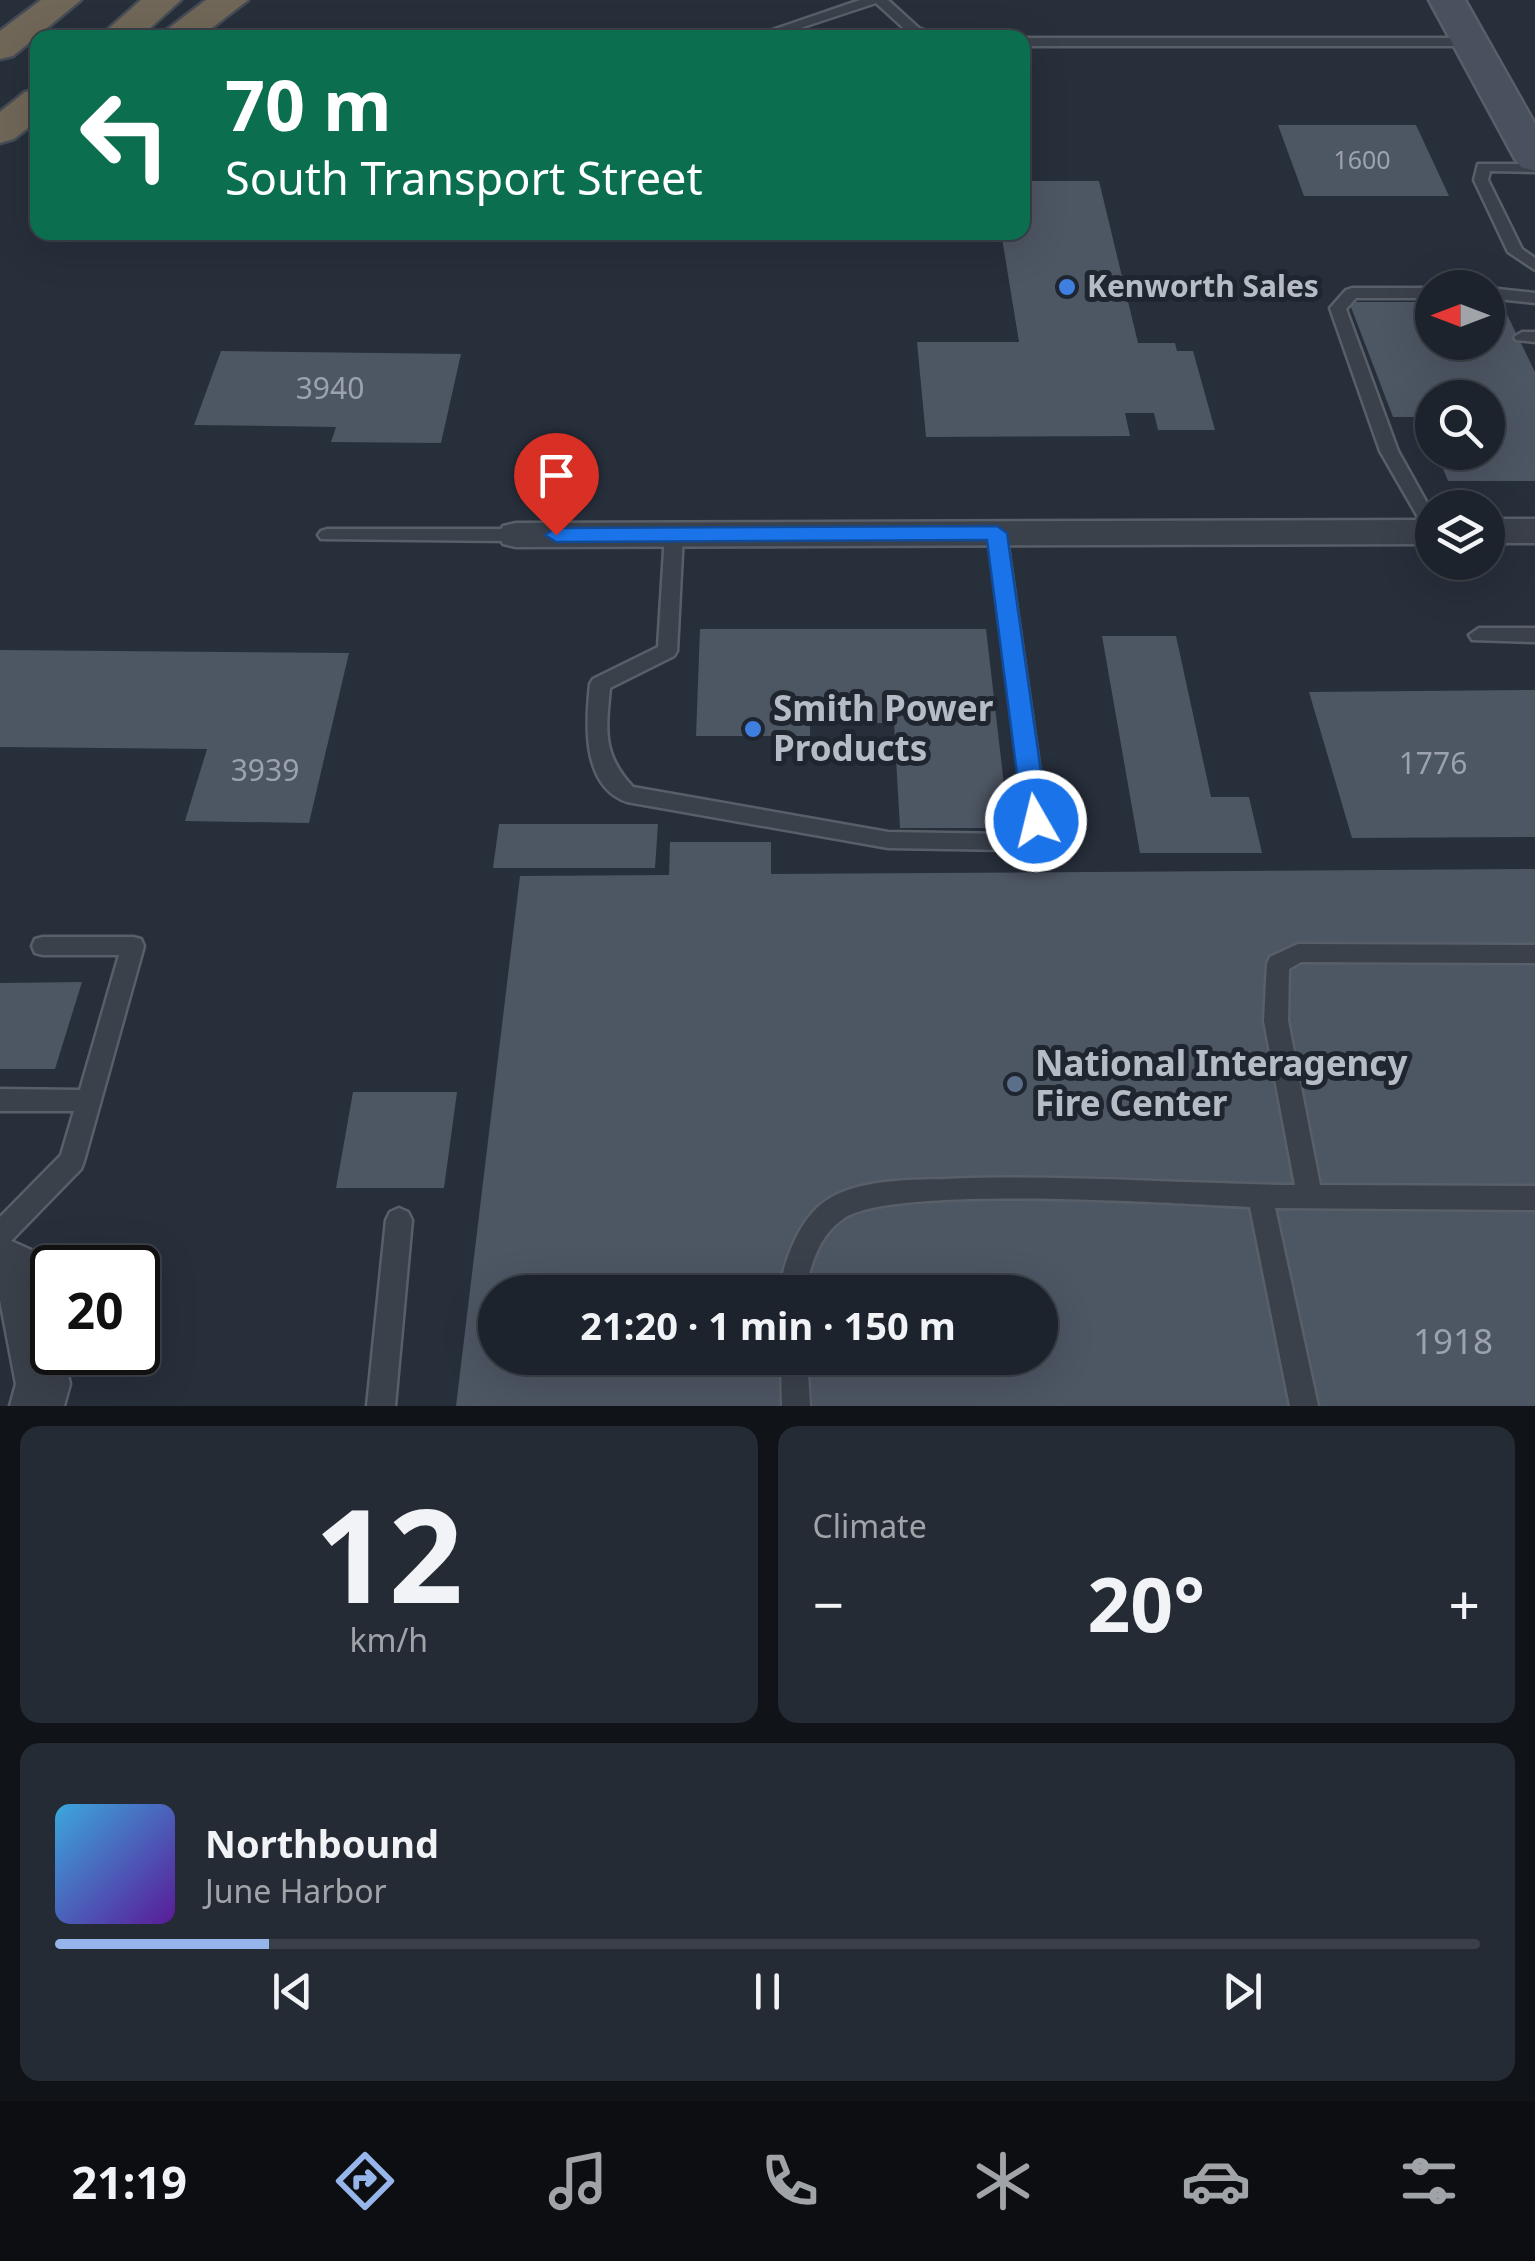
<!DOCTYPE html>
<html lang="en">
<head>
<meta charset="utf-8">
<style>
	:root { --surface:#1d232c; --page:#252b34; --text:#f1f3f6; --muted:#a0a4a9; --line:#3b4048; --accent:#96b6eb }
	body { margin:0; font-family:"Noto Sans",sans-serif; background:var(--page); color:var(--text); height:100vh; display:flex; flex-direction:column; font-size:38px; white-space:nowrap }
	* { box-sizing:border-box; margin:0 }
	p { font-size:32px; color:var(--muted) }
	.icon { flex:none; width:55px; height:55px; fill:none; stroke:currentColor; stroke-width:2; stroke-linecap:round; stroke-linejoin:round }
	.map { position:relative; height:1406px; overflow:hidden }
	.side { display:flex; flex-direction:column; gap:20px; padding:20px; background:#101318; flex:1 }
	.side>* { flex:none }
	.guide { position:absolute; left:30px; top:30px; width:1000px; height:210px; border-radius:20px; box-shadow:0 10px 40px #0002,0 0 0 2px var(--line); background:#0b6e4f; color:#fff; overflow:hidden }
	.needle { width:65px; rotate:270deg }
	.tools { position:absolute; left:1415px; top:270px; display:grid; gap:20px }
	.tools a { display:grid; place-items:center; width:90px; height:90px; border-radius:50%; background:var(--surface); box-shadow:0 10px 40px #0002,0 0 0 2px var(--line); font-size:50px }
	.speed { position:absolute; left:30px; top:1245px; display:flex; gap:20px; font-size:50px; font-weight:700; text-align:center }
	.speed>* { display:grid; place-content:center; width:130px; height:130px; border-radius:50%; background:var(--surface); box-shadow:0 10px 40px #0002,0 0 0 2px var(--line); line-height:1 }
	.speed .limit { border:5px solid #111; border-radius:15px; background:#fff; color:#111 }
	.pin { position:absolute; display:grid; place-items:center; width:85px; height:85px; color:#fff; margin:-102px -42px; border-radius:50% 50% 50% 0; rotate:-45deg; box-shadow:0 0 10px #0007 }
	.pin .icon { rotate:45deg }
	.me { position:absolute; width:110px; margin:-55px; rotate:352deg; stroke-linejoin:round; filter:drop-shadow(0 0 8px #0008) }
	.turn { display:flex; align-items:center; gap:35px; height:210px; padding:0 30px; font-size:45px }
	.turn .icon { width:130px; height:130px; stroke-width:2.5 }
	.turn b { display:block; font-size:70px; line-height:85px }
	.big { font-size:75px; font-weight:700; line-height:1.1 }
	.side .tile { flex:1; display:flex; flex-direction:column; justify-content:center; gap:15px; min-width:0; padding:0 35px; border-radius:20px; background:var(--page) }
	.side .dial { align-items:center; gap:0 }
	.dial b { font-size:130px; line-height:1 }
	.song { display:flex; align-items:center; gap:30px }
	.cover { width:120px; height:120px; border-radius:15px; background:linear-gradient(135deg,hsl(200 70% 55%),hsl(270 70% 35%)) }
	.played { height:10px; border-radius:5px; background:linear-gradient(90deg,var(--accent) 15%,var(--line) 15%) }
	.keys { display:flex; justify-content:space-around; direction:ltr }
	.heat { display:flex; justify-content:space-between; align-items:center; font-size:55px; direction:ltr }
	.side .tiles { flex:1; display:grid; gap:20px; grid-template-columns:1fr 1fr }
	.tile:last-child { grid-column:span 2 }
	.trip { position:absolute; left:478px; top:1275px; width:580px; height:100px; border-radius:50px; background:var(--surface); box-shadow:0 10px 40px #0002,0 0 0 2px var(--line); font-weight:700; line-height:100px; text-align:center }
	.tab-bar { display:flex; height:160px; justify-content:space-around; align-items:center; background:#0c0e12; color:var(--muted) }
	.tab-bar .icon { width:70px; height:70px }
	.tab-bar .active { color:var(--accent) }
	.tab-bar b { font-size:45px; color:var(--text) }
	.map>svg:first-child { display:block }
	.building { fill:#4d5663; fill-rule:evenodd }
	.lines { fill:none; stroke-linecap:round; stroke-linejoin:round }
	.lane-casing { stroke:#585f69; stroke-width:5 }
	.street-casing { stroke:#585f69; stroke-width:5 }
	.secondary-casing { stroke:#585f69; stroke-width:5 }
	.highway-casing { stroke:#454c56; stroke-width:5 }
	.lane { fill:#3a414b; fill-rule:evenodd }
	.street { fill:#3a414b; fill-rule:evenodd }
	.secondary { fill:#49505e; fill-rule:evenodd }
	.highway { fill:#706758; fill-rule:evenodd }
	.route { fill:#1a73e8; stroke:#114b97; stroke-width:2.5 }
	.shop-dot { fill:#3f7fe0; stroke:#1f2630; stroke-width:4 }
	.service-dot { fill:#5c6f8a; stroke:#1f2630; stroke-width:4 }
	.labels { text-anchor:middle; stroke-width:10; stroke-linejoin:round; paint-order:stroke }
	.far-number-label { font-size:25px; fill:#9ca2ad }
	.far-poi-label { font-size:30px; font-weight:bold; fill:#b6bcc6; stroke:#1f2630; text-anchor:start }
	.number-label { font-size:30px; fill:#9ca2ad }
	.poi-label { font-size:35px; font-weight:bold; fill:#b6bcc6; stroke:#1f2630; text-anchor:start }
	.near-number-label { font-size:35px; fill:#9ca2ad }
</style>
</head>
<body>
<div class="map">
<svg width="1535" height="1406" viewBox="0 0 1535 1406">
	<rect width="100%" height="100%" fill="#272f3b"/>
	<g class="building">
		<path d="M 1278,125 L 1416,125 L 1449,196 L 1304,196 Z"/>
		<path d="M 1022,181 L 1099,181 L 1138,343 L 1175,343 L 1177,351 L 1193,351 L 1215,430 L 1158,430 L 1154,413 L 1125,413 L 1130,436 L 926,437 L 917,342 L 1019,342 L 1001,232 L 1022,232 Z"/>
		<path d="M 1349,302 L 1432,302 L 1432,342 L 1488,342 L 1488,302 L 1501,302 L 1535,372 L 1535,481 L 1448,481 L 1436,452 L 1488,452 L 1488,398 L 1432,398 L 1432,442 L 1422,417 L 1393,417 Z"/>
		<path d="M 221,351 L 461,354 L 441,443 L 331,442 L 336,427 L 194,425 Z"/>
		<path d="M 700,629 L 986,629 L 1009,828 L 900,828 L 894,723 L 810,723 L 810,736 L 696,736 Z"/>
		<path d="M 1102,636 L 1176,636 L 1211,797 L 1249,797 L 1262,853 L 1140,853 Z"/>
		<path d="M 0,650 L 349,653 L 309,823 L 185,821 L 207,749 L 0,747 Z"/>
		<path d="M 1535,690 L 1535,837 L 1352,838 L 1309,692 Z"/>
		<path d="M 499,824 L 658,824 L 655,868 L 493,868 Z"/>
		<path d="M 670,842 L 771,842 L 771,874 L 1535,869 L 1535,1406 L 456,1406 L 520,876 L 669,875 ZM 495,1292 L 1040,1292 L 1040,1358 L 495,1358 Z"/>
		<path d="M 82,982 L 55,1069 L 0,1069 L 0,983 Z"/>
		<path d="M 353,1092 L 457,1092 L 444,1188 L 336,1188 Z"/>
	</g>
	<g class="lines">
		<defs>
			<g id="lane">
				<path d="M 860,0 L 888,0 L 920,29 L 951,38 L 911,35 L 876,3 L 770,38 L 749,38 Z"/>
				<path d="M 1022,38 L 1470,38 L 1477,42 L 1470,46 L 1022,46 Z"/>
				<path d="M 1478,164 L 1535,164 L 1535,172 L 1490,171 L 1488,180 L 1522,249 L 1535,258 L 1535,270 L 1508,252 L 1474,180 Z"/>
				<path d="M 1352,288 L 1432,288 L 1432,298 L 1356,298 L 1346,309 L 1398,451 L 1432,512 L 1432,533 L 1426,531 L 1380,451 L 1330,308 L 1346,290 Z"/>
				<path d="M 1488,288 L 1535,293 L 1535,303 L 1488,298 Z"/>
				<path d="M 1522,332 L 1535,332 L 1535,342 L 1516,340 L 1514,337 Z"/>
				<path d="M 997,527 L 1006,533 L 1047,821 L 1034,840 L 1009,850 L 888,848 L 627,802 C 581,786 586,722 590,684 L 593,679 L 658,647 L 665,534 L 674,528 L 683,534 L 677,651 L 674,656 L 610,688 C 606,731 602,754 633,787 L 888,832 L 1007,834 L 1018,828 L 1025,819 L 988,533 Z"/>
				<path d="M 327,529 L 516,529 L 525,535 L 516,541 L 321,539 L 318,535 L 321,531 Z"/>
				<path d="M 1479,628 L 1535,628 L 1535,642 L 1472,640 L 1469,635 Z"/>
				<path d="M 43,937 L 133,937 L 141,939 L 144,946 L 84,1161 L 81,1169 L 9,1243 L 0,1247 L 0,1217 L 61,1155 L 74,1111 L 0,1111 L 0,1089 L 80,1090 L 119,955 L 43,955 L 35,953 L 32,946 L 35,939 Z"/>
				<path d="M 1298,944 L 1535,945 L 1535,963 L 1301,962 L 1289,969 L 1288,1021 L 1320,1185 L 1535,1186 L 1535,1210 L 1275,1208 L 1318,1406 L 1290,1406 L 1250,1207 C 1177,1204 892,1184 843,1219 C 819,1235 810,1266 805,1292 L 779,1292 C 784,1261 799,1218 827,1200 C 860,1179 908,1180 946,1179 C 1062,1174 1179,1184 1295,1185 L 1264,1021 L 1267,964 L 1270,957 Z"/>
				<path d="M 399,1208 L 408,1212 L 412,1220 L 395,1406 L 367,1406 L 386,1220 L 390,1212 Z"/>
				<path d="M 781,1358 L 807,1358 L 810,1406 L 782,1406 Z"/>
			</g>
			<g id="street">
				<rect x="1488" y="519" width="47" height="24"/>
				<path d="M 1432,520 L 1432,544 L 516,547 L 503,544 L 498,535 L 503,526 L 516,523 Z"/>
				<path d="M 0,1236 L 38,1253 C 53,1286 52,1317 52,1352 L 63,1352 L 70,1384 L 64,1406 L 10,1406 L 16,1384 L 0,1300 Z"/>
			</g>
			<path id="secondary" d="M 1429,0 L 1465,0 L 1535,124 L 1535,171 L 1521,167 L 1515,159 Z"/>
			<g id="highway">
				<path d="M 41,0 L 81,0 L 13,56 L 0,59 L 0,31 Z"/>
				<path d="M 141,0 L 181,0 L 139,38 L 98,38 Z"/>
				<path d="M 206,0 L 248,0 L 199,38 L 156,38 Z"/>
				<path d="M 38,89 L 38,120 L 14,139 L 0,143 L 0,112 L 25,92 Z"/>
			</g>
		</defs>
		<use href="#lane" class="lane-casing"/>
		<use href="#street" class="street-casing"/>
		<use href="#secondary" class="secondary-casing"/>
		<use href="#highway" class="highway-casing"/>
		<use href="#lane" class="lane"/>
		<use href="#street" class="street"/>
		<use href="#secondary" class="secondary"/>
		<use href="#highway" class="highway"/>
	</g>
	<path class="route" d="M 997,526 L 1007,533 L 1048,821 L 1036,830 L 1023,821 L 987,540 L 556,542 L 545,535 L 556,528 Z"/>
	<g class="shop-dot">
		<circle cx="1067" cy="287" r="10"/>
		<circle cx="753" cy="729" r="10"/>
	</g>
	<circle class="service-dot" cx="1015" cy="1084" r="10"/>
	<g class="labels">
		<g class="far-number-label">
			<text x="1362" y="169">1600</text>
		</g>
		<g class="far-poi-label">
			<text x="1087" y="297">Kenworth Sales</text>
		</g>
		<g class="number-label">
			<text x="330" y="399">3940</text>
			<text x="1433" y="774">1776</text>
			<text x="265" y="781">3939</text>
		</g>
		<g class="poi-label">
			<text x="773" y="721">Smith Power<tspan x="773" dy="40">Products</tspan></text>
			<text x="1035" y="1076">National Interagency<tspan x="1035" dy="40">Fire Center</tspan></text>
		</g>
		<g class="near-number-label">
			<text x="1453" y="1354">1918</text>
		</g>
	</g>
</svg>
<div class="tools">
<a><svg class="needle" viewBox="-14 -14 28 28"><path d="M0-13l5 13h-10z" fill="#e53935"/><path d="M0 13l5-13h-10z" fill="#a0a4a9"/></svg></a>
<a><svg class="icon" aria-label="search" viewBox="0 0 24 24"><circle cx="10" cy="10" r="6"/><path d="M15 15l6 6"/></svg></a>
<a><svg class="icon" aria-label="layers" viewBox="0 0 24 24"><path d="M12 4l9 5-9 5-9-5zM3 14l9 5 9-5"/></svg></a>
</div>
<div class="speed"><div class="limit">20</div></div>
<div class="pin" style="left:556px;top:535px;background:#d93025"><svg class="icon" aria-label="arrive" viewBox="0 0 24 24"><path d="M6 21V4h12l-3 4 3 4H6"/></svg></div>
<svg class="me" style="left:1036px;top:821px" viewBox="-20 -20 40 40"><circle r="17" fill="#1a73e8" stroke="#fff" stroke-width="3"/><path d="M0-11L8 9 0 5-8 9z" fill="#fff"/></svg>
<div class="trip">21:20 · 1 min · 150 m</div>
<div class="guide">
<div class="turn"><svg class="icon" aria-label="left" viewBox="0 0 24 24"><path d="M17 20v-9H6M10 6l-5 5 5 5"/></svg><div><b>70 m</b>South Transport Street</div></div>
</div>
</div>
<section class="side">
<div class="tiles">
<div class="tile dial"><b>12</b><p>km/h</p></div>
<div class="tile"><p>Climate</p>
<div class="heat"><a>−</a><b class="big">20°</b><a>+</a></div>
</div>
<div class="tile">
<div class="song"><i class="cover"></i><div><b>Northbound</b><p>June Harbor</p></div></div>
<div class="played"></div>
<div class="keys"><svg class="icon" aria-label="previous" viewBox="0 0 24 24"><path d="M18 5L8 12l10 7zM5 5v14"/></svg><svg class="icon" aria-label="pause" viewBox="0 0 24 24"><path d="M8 5v14M16 5v14"/></svg><svg class="icon" aria-label="next" viewBox="0 0 24 24"><path d="M6 5l10 7-10 7zM19 5v14"/></svg></div>
</div>
</div>
</section>
<nav class="tab-bar">
<b>21:19</b>
<svg class="icon active" aria-label="directions" viewBox="0 0 24 24"><path d="M12 3l9 9-9 9-9-9zM9 14v-3h6M13 9l2 2-2 2"/></svg>
<svg class="icon" aria-label="music" viewBox="0 0 24 24"><path d="M9 18V5l10-2v13"/><circle cx="6" cy="18" r="3"/><circle cx="16" cy="16" r="3"/></svg>
<svg class="icon" aria-label="phone" viewBox="0 0 24 24"><path d="M5 4h4l2 5-3 2q2 4 5 5l2-3 5 2v4C11 20 4 13 5 4z"/></svg>
<svg class="icon" aria-label="climate" viewBox="0 0 24 24"><path d="M12 3v18M4 7l16 10M4 17L20 7"/></svg>
<svg class="icon" aria-label="car" viewBox="0 0 24 24"><path d="M5 17H2v-5l4-1 3-4h7l3 4 3 1v5h-3M9 17h6M6 11h13"/><circle cx="7" cy="17" r="2"/><circle cx="17" cy="17" r="2"/></svg>
<svg class="icon" aria-label="filters" viewBox="0 0 24 24"><path d="M4 7h16M4 17h16"/><circle cx="9" cy="7" r="2"/><circle cx="15" cy="17" r="2"/></svg>
</nav>
</body>
</html>
